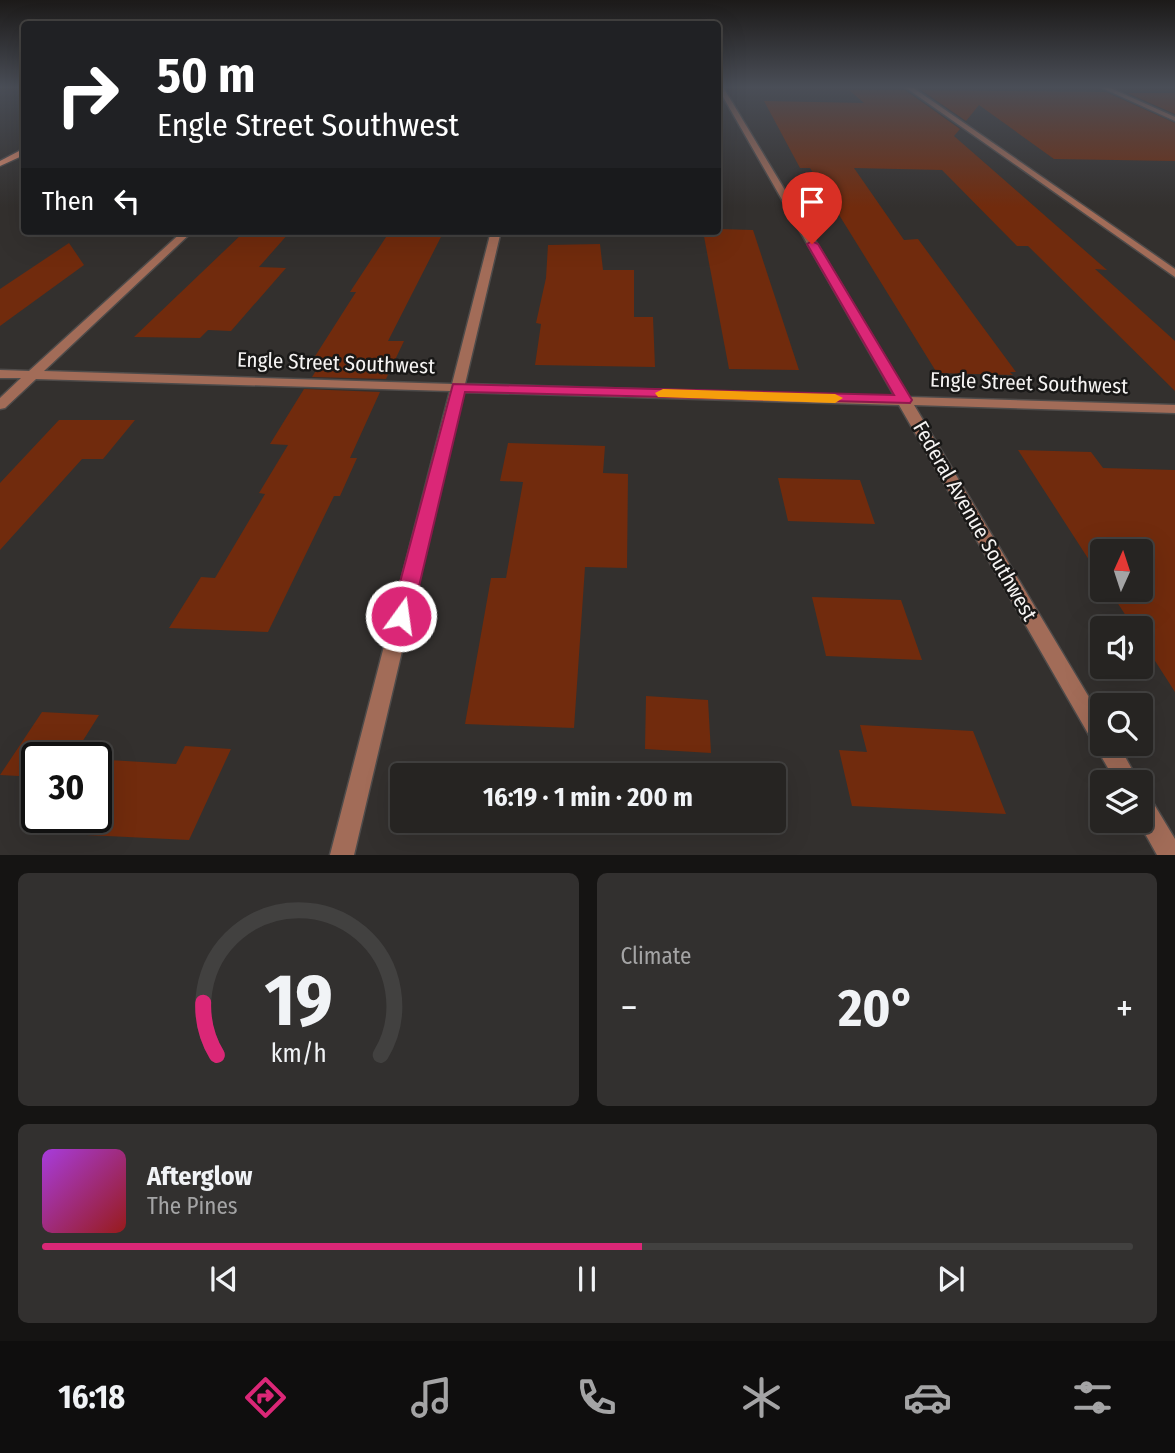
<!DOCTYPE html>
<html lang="en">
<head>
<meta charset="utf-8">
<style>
	:root { --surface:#262422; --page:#32302f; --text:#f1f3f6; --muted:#a4a4a5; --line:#424140; --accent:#db2777 }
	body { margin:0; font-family:"Fira Sans Condensed",sans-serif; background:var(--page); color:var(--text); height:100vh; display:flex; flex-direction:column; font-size:26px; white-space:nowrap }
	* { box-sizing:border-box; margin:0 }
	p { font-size:23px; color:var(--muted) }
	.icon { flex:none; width:38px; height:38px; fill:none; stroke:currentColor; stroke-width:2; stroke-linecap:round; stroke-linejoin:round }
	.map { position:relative; height:855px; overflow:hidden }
	.side { display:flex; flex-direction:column; gap:18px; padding:18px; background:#151413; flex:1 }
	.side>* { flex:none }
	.banner { position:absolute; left:21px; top:21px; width:700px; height:214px; border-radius:7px; box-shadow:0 7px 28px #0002,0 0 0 2px var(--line); background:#202124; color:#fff; overflow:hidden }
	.needle { width:46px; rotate:3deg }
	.controls { position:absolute; left:1090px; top:539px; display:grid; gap:14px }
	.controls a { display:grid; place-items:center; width:63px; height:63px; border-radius:7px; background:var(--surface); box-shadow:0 7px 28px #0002,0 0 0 2px var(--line); font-size:35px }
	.speed { position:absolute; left:21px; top:742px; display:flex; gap:14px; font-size:35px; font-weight:700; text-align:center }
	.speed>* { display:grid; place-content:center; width:91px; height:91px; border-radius:50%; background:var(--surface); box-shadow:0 7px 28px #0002,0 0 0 2px var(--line); line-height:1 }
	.speed .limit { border:4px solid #111; border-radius:10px; background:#fff; color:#111 }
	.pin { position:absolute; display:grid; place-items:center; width:60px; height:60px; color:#fff; margin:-72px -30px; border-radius:50% 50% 50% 0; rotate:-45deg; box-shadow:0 0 7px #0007 }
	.pin .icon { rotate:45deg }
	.me { position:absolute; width:77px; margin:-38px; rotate:14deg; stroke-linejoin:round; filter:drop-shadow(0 0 5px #0008) }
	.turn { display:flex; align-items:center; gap:24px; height:147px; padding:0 21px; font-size:32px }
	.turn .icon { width:91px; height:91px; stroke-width:2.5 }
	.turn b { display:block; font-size:49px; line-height:60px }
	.then { display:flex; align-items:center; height:66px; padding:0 21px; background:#0003; gap:14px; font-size:26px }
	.big { font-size:52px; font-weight:700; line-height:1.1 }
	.side .widget { flex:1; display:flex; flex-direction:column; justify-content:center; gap:10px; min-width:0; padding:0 24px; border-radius:10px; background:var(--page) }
	.side .dial { align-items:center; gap:0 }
	.dial svg { height:182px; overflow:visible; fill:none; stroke:var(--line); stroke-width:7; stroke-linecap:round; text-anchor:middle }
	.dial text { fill:var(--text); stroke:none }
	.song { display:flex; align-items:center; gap:21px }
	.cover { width:84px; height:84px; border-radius:10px; background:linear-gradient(135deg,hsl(280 70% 55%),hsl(0 70% 35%)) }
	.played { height:7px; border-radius:4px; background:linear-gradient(90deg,var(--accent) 55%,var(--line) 55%) }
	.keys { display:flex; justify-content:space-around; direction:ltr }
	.heat { display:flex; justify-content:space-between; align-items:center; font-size:38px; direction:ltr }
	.side .tiles { flex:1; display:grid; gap:18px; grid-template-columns:1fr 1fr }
	.widget:last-child { grid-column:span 2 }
	.trip { position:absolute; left:390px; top:763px; width:396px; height:70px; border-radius:7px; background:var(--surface); box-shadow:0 7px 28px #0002,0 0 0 2px var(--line); font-weight:700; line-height:70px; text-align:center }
	.tab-bar { display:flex; height:112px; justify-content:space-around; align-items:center; background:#0f0e0e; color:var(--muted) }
	.tab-bar .icon { width:49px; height:49px }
	.tab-bar .active { color:var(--accent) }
	.tab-bar b { font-size:32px; color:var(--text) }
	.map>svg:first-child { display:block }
	.building { fill:#712b0d }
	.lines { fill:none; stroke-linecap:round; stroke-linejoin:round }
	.street-casing { stroke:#4e4b4a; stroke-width:3 }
	.secondary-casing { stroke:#4e4b4a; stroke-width:3 }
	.street { fill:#a26c58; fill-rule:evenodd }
	.secondary { fill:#e18c6d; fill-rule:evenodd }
	.route { fill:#db2777; stroke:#8e194d; stroke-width:2 }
	.slow { fill:#f59e0b }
	.labels { text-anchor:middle; stroke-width:5; stroke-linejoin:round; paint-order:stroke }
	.street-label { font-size:21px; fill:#f6f4f3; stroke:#191817 }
</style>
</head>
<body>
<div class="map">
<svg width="1175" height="855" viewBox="0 0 1175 855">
	<rect width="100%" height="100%" fill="#33302e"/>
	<g class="building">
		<path d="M 849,90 L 905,90 L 960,129 L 954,136 L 1107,270 L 1095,269 L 1175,341 L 1175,391 L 1028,246 L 1017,246 L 942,170 L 854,168 L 904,240 L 918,239 L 1016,372 L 1010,372 L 1013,375 L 937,373 L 810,168 L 800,168 L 764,101 L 864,103 Z"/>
		<path d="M 921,90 L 1106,92 L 1175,123 L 1175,161 L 1054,159 L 979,105 L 966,121 Z"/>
		<path d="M 1127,93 L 1175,93 L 1175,114 Z"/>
		<path d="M 718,229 L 753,230 L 799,370 L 729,369 L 703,231 Z"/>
		<path d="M 390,231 L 444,231 L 388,341 L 404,341 L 386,379 L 312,377 L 322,361 L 312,361 L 356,292 L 350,292 Z"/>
		<path d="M 244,232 L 289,233 L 259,267 L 286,268 L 231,331 L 208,330 L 200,338 L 134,337 Z"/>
		<path d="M 69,243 L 84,265 L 0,326 L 0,289 Z"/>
		<path d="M 600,244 L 603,270 L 634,270 L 634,317 L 653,317 L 655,367 L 535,365 L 541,324 L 536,323 L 546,278 L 548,245 Z"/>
		<path d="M 304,389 L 380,392 L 350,458 L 357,458 L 340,496 L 334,496 L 268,632 L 169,628 L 201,577 L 215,578 L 265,494 L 259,493 L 288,445 L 270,444 Z"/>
		<path d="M 59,420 L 135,420 L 103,459 L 82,459 L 0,550 L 0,483 Z"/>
		<path d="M 508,443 L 605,446 L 603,473 L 628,474 L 627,568 L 585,567 L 574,728 L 465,724 L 491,578 L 506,578 L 523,482 L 500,481 Z"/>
		<path d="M 1018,450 L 1091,452 L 1103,468 L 1175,470 L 1175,692 L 1141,639 L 1141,628 L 1134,628 L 1109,590 L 1141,590 L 1141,551 L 1102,551 L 1102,580 Z"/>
		<path d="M 778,478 L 860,480 L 875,524 L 788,521 Z"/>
		<path d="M 812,597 L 901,600 L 922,660 L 826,656 Z"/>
		<path d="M 646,696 L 708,700 L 711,753 L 645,749 Z"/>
		<path d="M 42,712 L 99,715 L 72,758 L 37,758 L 37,777 L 0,775 Z"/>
		<path d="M 860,725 L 973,731 L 1006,814 L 852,806 L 839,750 L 867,752 Z"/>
		<path d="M 185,746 L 231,749 L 189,840 L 66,834 L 76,817 L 96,817 L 96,783 L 109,760 L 176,764 Z"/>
	</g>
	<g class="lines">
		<defs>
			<g id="street">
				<path d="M 723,87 L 909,397 L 1175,405 L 1175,413 L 914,405 L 1102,719 L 1102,744 L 1118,744 L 1139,782 L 1116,782 L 899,405 L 463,392 L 354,855 L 330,855 L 450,391 L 36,379 L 5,408 L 0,409 L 0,398 L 21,378 L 0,378 L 0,370 L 29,371 L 183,231 L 193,231 L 44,371 L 452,384 L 491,231 L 501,231 L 465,384 L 895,397 L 718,88 Z"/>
				<path d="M 905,87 L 912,87 L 1175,269 L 1175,277 Z"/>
				<path d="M 1100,87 L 1108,87 L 1175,117 L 1175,121 Z"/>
				<path d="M 1141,793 L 1149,796 L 1175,839 L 1175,855 L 1157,855 L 1138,821 L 1141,821 Z"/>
			</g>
			<path id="secondary" d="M 21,150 L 24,150 L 24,155 L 0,166 L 0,161 Z"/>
		</defs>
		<use href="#street" class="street-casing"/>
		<use href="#secondary" class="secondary-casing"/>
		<use href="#street" class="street"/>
		<use href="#secondary" class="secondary"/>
	</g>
	<linearGradient id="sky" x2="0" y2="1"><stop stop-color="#1c1a19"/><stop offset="0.42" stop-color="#4a4e57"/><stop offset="1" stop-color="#4a4e57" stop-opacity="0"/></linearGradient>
	<rect width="1175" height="207" fill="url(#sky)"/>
	<path class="route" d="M 812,241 L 818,244 L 912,400 L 910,403 L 465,392 L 412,616 L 409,622 L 394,622 L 391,616 L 453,384 L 894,395 L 807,244 Z"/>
	<path class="slow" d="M 663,389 L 835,394 L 843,398 L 835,403 L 658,397 L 655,393 Z"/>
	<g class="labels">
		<g class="street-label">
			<text transform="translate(336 363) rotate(2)" y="7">Engle Street Southwest</text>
			<text transform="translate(1029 383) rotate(2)" y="7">Engle Street Southwest</text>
			<text transform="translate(975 521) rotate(60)" y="7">Federal Avenue Southwest</text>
		</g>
	</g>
</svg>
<div class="controls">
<a><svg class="needle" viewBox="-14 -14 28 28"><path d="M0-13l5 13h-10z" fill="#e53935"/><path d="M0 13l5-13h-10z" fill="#a4a4a5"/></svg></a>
<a><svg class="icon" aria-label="sound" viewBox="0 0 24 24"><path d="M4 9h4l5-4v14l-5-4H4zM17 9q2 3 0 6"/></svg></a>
<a><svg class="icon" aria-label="search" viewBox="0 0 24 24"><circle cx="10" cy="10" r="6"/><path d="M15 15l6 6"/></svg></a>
<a><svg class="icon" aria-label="layers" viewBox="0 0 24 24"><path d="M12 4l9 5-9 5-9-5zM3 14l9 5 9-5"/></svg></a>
</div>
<div class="speed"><div class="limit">30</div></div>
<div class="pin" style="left:812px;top:244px;background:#d93025"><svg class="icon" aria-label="arrive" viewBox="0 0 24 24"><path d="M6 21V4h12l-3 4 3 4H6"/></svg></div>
<svg class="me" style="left:401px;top:616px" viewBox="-20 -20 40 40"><circle r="17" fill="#db2777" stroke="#fff" stroke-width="3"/><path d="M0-11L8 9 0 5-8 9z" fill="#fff"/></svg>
<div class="trip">16:19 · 1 min · 200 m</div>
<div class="banner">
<div class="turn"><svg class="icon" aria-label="right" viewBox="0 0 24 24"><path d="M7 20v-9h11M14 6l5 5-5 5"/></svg><div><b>50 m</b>Engle Street Southwest</div></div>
<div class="then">Then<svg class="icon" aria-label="left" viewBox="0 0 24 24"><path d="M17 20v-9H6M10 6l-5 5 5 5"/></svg></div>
</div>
</div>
<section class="side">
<div class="tiles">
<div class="widget dial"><svg viewBox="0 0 100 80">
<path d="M14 69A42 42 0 1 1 86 69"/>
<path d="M14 69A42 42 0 0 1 8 46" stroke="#db2777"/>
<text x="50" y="56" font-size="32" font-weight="700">19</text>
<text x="50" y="72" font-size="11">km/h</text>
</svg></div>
<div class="widget"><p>Climate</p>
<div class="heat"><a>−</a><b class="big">20°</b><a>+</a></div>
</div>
<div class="widget">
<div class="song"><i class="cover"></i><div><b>Afterglow</b><p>The Pines</p></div></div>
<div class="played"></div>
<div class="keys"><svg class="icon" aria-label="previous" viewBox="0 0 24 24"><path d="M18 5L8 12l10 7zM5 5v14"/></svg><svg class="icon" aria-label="pause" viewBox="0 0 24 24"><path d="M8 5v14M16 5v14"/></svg><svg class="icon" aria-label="next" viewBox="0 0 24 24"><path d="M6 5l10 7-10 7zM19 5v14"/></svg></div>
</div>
</div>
</section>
<nav class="tab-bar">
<b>16:18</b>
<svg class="icon active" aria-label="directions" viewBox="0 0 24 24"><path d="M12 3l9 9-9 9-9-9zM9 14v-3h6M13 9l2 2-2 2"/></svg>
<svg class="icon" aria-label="music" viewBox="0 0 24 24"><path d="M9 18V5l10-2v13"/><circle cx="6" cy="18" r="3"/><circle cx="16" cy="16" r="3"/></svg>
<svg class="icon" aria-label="phone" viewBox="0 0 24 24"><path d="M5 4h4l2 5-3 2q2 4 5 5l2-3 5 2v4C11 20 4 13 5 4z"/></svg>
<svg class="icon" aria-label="climate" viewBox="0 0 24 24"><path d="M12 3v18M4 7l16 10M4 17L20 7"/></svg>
<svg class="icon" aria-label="car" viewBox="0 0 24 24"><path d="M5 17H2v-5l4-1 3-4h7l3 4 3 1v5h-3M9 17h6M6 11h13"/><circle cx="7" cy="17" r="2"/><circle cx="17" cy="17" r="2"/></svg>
<svg class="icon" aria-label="filters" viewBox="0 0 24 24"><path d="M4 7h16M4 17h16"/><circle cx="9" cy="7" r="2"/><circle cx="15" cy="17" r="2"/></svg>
</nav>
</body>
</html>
